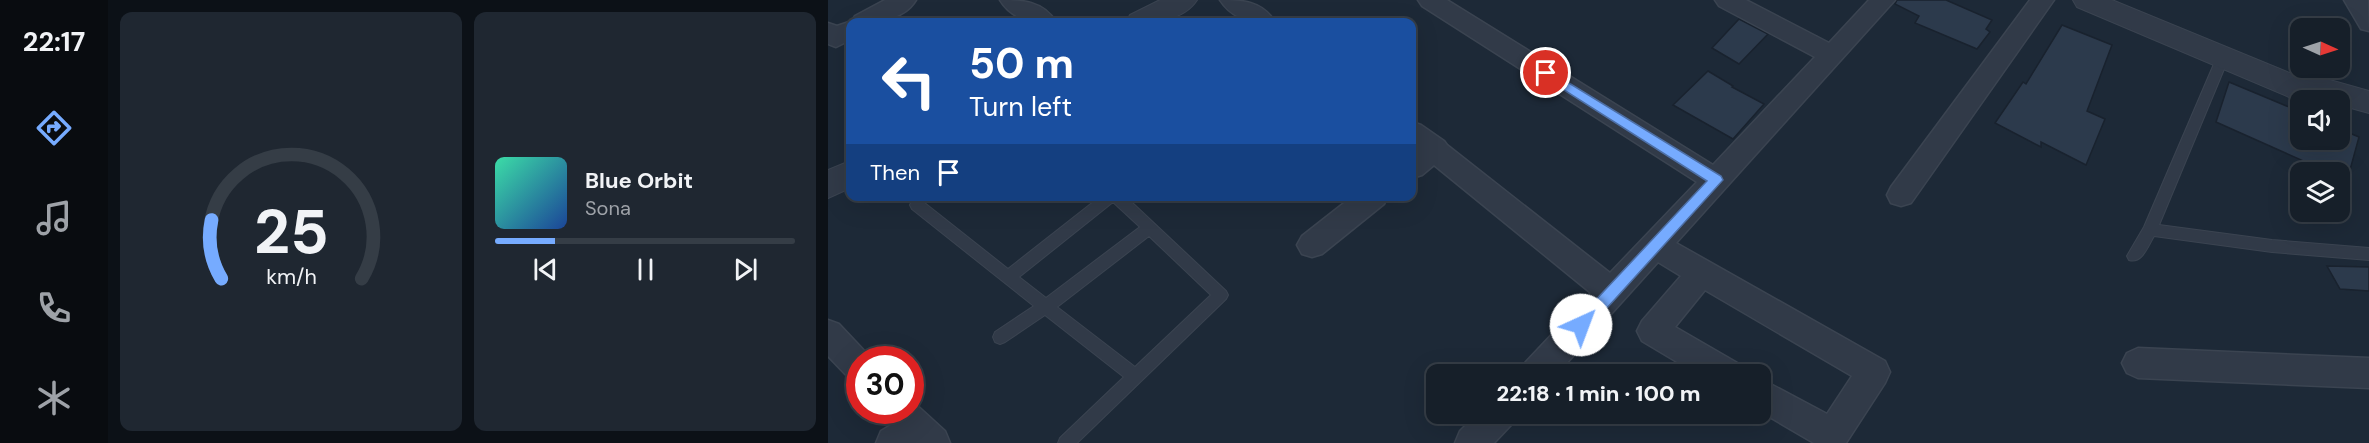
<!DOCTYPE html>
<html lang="en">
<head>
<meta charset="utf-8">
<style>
	:root { --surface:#161f29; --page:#1f2731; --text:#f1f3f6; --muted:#9ea2a8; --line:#353d46; --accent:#76abff }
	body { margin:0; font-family:"DM Sans",sans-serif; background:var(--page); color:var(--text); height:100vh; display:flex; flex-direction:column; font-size:22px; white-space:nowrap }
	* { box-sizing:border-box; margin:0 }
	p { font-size:20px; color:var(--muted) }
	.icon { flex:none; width:33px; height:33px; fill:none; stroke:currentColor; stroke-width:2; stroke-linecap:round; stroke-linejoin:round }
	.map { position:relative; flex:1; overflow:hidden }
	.drawer { display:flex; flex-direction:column; gap:12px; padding:12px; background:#0c1117; width:720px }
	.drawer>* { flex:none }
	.banner { position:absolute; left:18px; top:18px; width:570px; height:183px; border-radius:12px; box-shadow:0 6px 24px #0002,0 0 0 2px var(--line); background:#1a4fa0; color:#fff; overflow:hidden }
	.needle { width:39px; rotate:93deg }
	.buttons { position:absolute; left:1462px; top:18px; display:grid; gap:12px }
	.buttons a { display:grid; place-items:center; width:60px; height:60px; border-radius:12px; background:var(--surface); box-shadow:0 6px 24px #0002,0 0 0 2px var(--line); font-size:30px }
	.speed { position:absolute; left:18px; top:346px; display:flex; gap:12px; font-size:30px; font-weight:700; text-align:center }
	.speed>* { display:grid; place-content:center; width:78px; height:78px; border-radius:50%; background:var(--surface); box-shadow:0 6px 24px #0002,0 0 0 2px var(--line); line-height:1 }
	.speed .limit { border:9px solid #d22; background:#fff; color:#111 }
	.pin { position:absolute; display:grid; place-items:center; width:51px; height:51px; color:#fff; margin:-26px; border:3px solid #fff; border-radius:50%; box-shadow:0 2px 6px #0007 }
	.me { position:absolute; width:66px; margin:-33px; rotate:43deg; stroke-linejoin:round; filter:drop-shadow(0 0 4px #0008) }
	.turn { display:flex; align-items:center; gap:21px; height:126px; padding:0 24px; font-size:27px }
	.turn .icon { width:78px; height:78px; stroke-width:2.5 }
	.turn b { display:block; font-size:42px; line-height:51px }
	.then { display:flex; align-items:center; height:57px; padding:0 24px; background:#0003; gap:12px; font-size:22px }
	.drawer .card { flex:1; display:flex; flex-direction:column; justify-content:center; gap:9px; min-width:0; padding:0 21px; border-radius:12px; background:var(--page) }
	.drawer .dial { align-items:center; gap:0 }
	.dial svg { height:156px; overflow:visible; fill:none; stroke:var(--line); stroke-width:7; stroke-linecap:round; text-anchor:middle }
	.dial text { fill:var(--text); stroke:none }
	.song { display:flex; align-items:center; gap:18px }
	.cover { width:72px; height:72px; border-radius:9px; background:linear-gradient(135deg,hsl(160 70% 55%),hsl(220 70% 35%)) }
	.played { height:6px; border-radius:3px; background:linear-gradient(90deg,var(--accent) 20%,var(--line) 20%) }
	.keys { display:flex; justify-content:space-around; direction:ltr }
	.drawer .tiles { flex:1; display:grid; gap:12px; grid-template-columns:repeat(2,1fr) }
	.trip { position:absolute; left:598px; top:364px; width:345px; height:60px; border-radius:12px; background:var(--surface); box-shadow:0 6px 24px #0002,0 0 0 2px var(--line); font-weight:800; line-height:60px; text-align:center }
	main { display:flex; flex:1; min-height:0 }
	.menu { display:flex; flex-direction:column; width:108px; justify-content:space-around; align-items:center; background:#090c10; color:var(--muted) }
	.menu .icon { width:42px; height:42px }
	.menu .on { color:var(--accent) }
	.menu b { font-size:27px; color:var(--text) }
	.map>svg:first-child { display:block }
	.building { fill:#2c3a4c; stroke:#19222e; stroke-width:1.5 }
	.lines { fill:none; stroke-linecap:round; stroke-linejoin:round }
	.service-casing { stroke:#3b4451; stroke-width:2 }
	.minor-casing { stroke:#3b4451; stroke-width:3 }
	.tertiary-casing { stroke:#3b4451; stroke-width:2 }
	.service { fill:#313a48; fill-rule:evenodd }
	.minor { fill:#313a48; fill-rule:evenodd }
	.tertiary { fill:#313a48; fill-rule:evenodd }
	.route { fill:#76abff; stroke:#4d6fa6; stroke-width:1.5 }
</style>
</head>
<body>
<main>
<nav class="menu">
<b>22:17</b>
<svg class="icon on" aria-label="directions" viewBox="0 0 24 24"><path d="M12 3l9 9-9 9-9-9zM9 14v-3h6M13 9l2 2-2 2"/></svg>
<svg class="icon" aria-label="music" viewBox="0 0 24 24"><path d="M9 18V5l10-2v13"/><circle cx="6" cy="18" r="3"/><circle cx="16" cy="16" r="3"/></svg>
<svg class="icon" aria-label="phone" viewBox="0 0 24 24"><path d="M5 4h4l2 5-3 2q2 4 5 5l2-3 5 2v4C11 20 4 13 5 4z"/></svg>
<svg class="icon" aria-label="climate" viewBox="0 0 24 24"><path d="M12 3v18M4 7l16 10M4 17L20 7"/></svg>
</nav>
<section class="drawer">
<div class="tiles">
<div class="card dial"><svg viewBox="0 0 100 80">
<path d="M14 69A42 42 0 1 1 86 69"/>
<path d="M14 69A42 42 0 0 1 9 39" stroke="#76abff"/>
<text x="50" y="56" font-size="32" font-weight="700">25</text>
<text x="50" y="72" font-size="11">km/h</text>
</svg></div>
<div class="card">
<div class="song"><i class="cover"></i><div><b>Blue Orbit</b><p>Sona</p></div></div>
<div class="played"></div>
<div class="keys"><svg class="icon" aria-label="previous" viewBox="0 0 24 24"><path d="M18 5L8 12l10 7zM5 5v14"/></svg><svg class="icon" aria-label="pause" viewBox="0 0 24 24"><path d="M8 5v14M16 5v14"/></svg><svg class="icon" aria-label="next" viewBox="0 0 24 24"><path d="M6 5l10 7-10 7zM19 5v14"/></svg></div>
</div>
</div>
</section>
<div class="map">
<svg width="1541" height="443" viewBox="0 0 1541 443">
	<rect width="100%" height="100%" fill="#1d2937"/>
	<g class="building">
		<path d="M 1069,0 L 1118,0 L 1164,20 L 1158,29 L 1162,32 L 1149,49 L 1087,23 L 1091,16 L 1067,4 Z"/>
		<path d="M 911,19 L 940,34 L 911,64 L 884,48 Z"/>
		<path d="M 1234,25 L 1284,45 L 1259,111 L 1277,119 L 1258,165 L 1213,142 L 1213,147 L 1167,123 L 1195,82 L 1198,84 Z"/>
		<path d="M 880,71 L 905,86 L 904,87 L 936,104 L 905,139 L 845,105 Z"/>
		<path d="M 1401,82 L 1473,112 L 1473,140 L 1512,140 L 1512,129 L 1531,137 L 1519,181 L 1512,178 L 1512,172 L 1500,172 L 1388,122 Z"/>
		<path d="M 1499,266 L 1541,267 L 1541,291 L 1512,289 Z"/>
	</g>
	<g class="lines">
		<defs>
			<g id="service">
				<path d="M 1395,53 L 1401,57 L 1331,225 L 1444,240 L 1541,248 L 1541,260 L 1444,252 L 1326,236 C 1320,246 1314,264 1301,260 L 1299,256 L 1316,227 L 1389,57 Z"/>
				<path d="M 273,196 L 297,196 L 398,291 L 400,295 L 398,299 L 249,443 L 230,443 L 232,438 L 296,377 L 217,315 L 177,342 L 172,344 L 167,342 L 165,337 L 167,332 L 206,306 L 84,209 L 82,205 L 84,201 L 94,201 L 180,269 ZM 285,202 L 312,227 L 218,298 L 191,277 ZM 321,236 L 383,295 L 307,367 L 229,307 Z"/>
			</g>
			<g id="minor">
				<path d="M 57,0 L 88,0 C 75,22 45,22 22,22 L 22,40 L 8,47 L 0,44 L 0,23 L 9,26 L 24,21 L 27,16 Z"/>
				<path d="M 172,0 C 194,0 215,1 228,22 C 207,24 184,20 172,0 Z"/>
				<path d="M 392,0 C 414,0 434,1 447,22 C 425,24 405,20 392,0 Z"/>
				<path d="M 590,0 L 619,0 L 885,165 L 987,57 L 891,6 L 887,0 L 918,0 L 1001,43 L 1041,0 L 1067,0 L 848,243 L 1057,361 L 1062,372 L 1057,383 L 1018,443 L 986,443 L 933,412 L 933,379 L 999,414 L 1024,376 L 877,290 L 847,327 L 911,364 L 916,375 L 871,375 L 814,341 L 809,331 L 814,321 L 853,276 L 830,262 L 728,375 L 691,375 L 696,364 L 763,293 L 606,165 L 594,175 L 584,178 L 584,152 L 587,149 L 584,146 L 584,122 L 593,125 L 616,141 L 619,145 L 782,273 L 869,182 L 594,6 Z"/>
				<path d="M 1202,0 L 1226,0 L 1083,203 L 1073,206 L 1063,203 L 1059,195 L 1063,187 Z"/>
				<path d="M 1516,0 L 1540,0 L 1541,31 L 1533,29 Z"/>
				<path d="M 525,196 L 560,196 L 556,204 L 494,254 L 484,257 L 474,254 L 469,245 L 474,236 Z"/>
				<path d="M 0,320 L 11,324 L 43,358 L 44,360 L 32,360 L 32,383 L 21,378 L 0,356 Z"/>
				<path d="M 1310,348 L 1541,358 L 1541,388 L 1310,378 L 1299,373 L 1294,363 L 1299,353 Z"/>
				<path d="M 82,399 L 117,431 L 122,443 L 48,443 L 53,431 L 63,425 L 56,411 L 82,411 Z"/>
				<path d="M 649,414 L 687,414 L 683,425 L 666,443 L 627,443 L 632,431 Z"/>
			</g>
			<g id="tertiary">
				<path d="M 332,0 L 369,0 C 354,23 322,22 298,22 L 302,15 Z"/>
				<path d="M 1245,0 L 1284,0 L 1469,76 L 1477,73 L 1541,91 L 1541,113 L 1512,105 L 1512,100 L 1473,102 L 1249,7 Z"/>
				<path d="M 22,161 L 22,188 L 0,198 L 0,170 Z"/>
			</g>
		</defs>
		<use href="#service" class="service-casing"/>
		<use href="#minor" class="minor-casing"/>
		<use href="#tertiary" class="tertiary-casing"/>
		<use href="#service" class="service"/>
		<use href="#minor" class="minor"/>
		<use href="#tertiary" class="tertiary"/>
	</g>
	<path class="route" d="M 718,69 L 893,176 L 895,180 L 759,330 L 753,332 L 748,330 L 746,325 L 748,321 L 879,181 L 714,76 L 712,73 Z"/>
</svg>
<div class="buttons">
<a><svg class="needle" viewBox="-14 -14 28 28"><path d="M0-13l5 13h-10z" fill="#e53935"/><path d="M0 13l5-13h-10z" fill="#9ea2a8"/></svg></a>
<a><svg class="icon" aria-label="sound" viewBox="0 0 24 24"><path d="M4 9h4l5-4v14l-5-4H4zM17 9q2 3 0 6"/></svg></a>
<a><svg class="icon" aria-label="layers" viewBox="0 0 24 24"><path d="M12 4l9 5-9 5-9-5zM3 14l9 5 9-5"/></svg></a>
</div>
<div class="speed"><div class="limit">30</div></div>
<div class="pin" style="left:718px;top:73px;background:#d93025"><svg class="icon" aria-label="arrive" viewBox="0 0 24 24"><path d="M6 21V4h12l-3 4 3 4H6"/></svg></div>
<svg class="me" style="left:753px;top:325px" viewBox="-20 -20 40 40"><circle r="19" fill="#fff"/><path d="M0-13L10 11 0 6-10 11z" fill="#76abff"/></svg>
<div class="trip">22:18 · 1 min · 100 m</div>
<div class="banner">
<div class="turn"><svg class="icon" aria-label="left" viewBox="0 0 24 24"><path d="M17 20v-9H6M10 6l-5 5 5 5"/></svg><div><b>50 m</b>Turn left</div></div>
<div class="then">Then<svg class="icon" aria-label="arrive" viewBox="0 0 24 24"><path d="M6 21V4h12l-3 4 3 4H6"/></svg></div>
</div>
</div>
</main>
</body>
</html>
